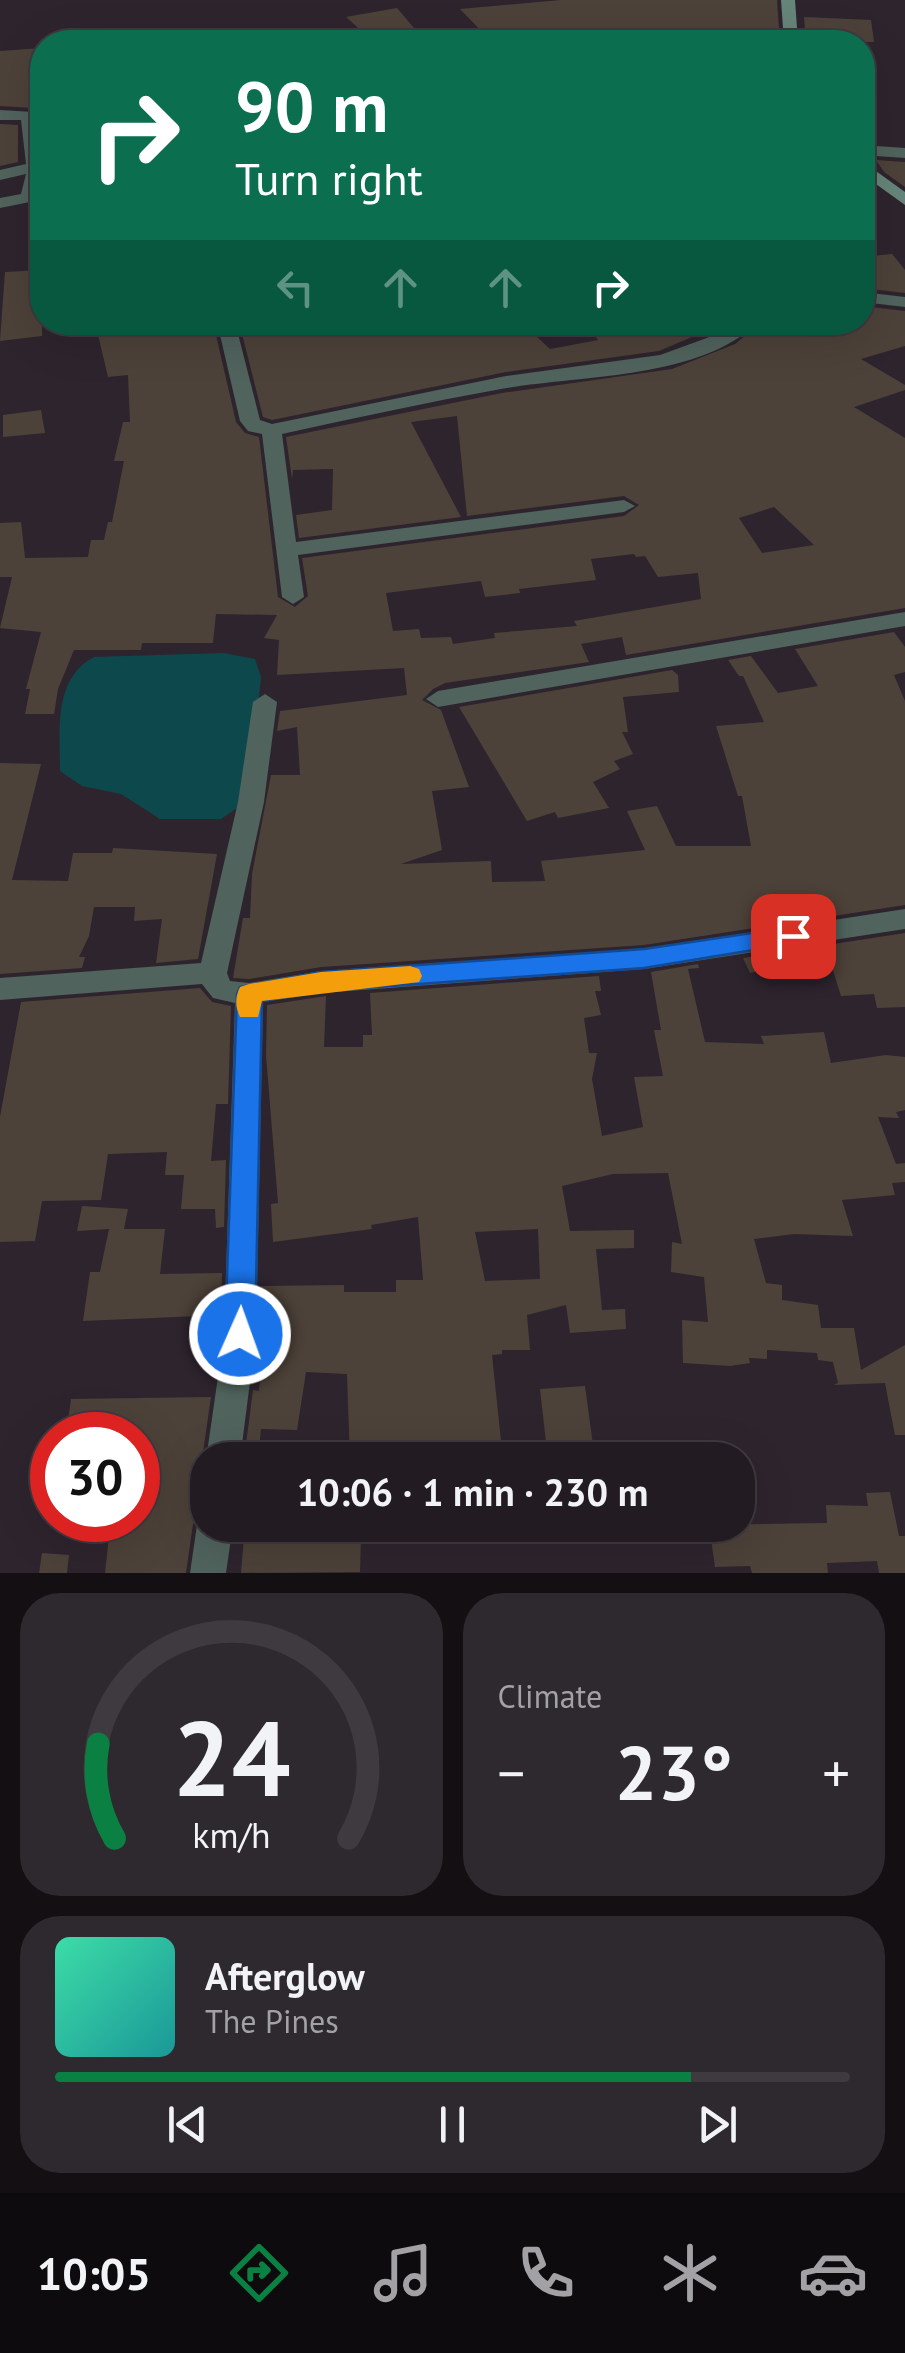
<!DOCTYPE html>
<html lang="en">
<head>
<meta charset="utf-8">
<style>
	:root { --surface:#221b22; --page:#2e282f; --text:#f1f3f6; --muted:#a2a1a5; --line:#3f3940; --accent:#0b8043 }
	body { margin:0; font-family:"PT Sans",sans-serif; background:var(--page); color:var(--text); height:100vh; display:flex; flex-direction:column; font-size:38px; white-space:nowrap }
	* { box-sizing:border-box; margin:0 }
	p { font-size:32px; color:var(--muted) }
	.icon { flex:none; width:55px; height:55px; fill:none; stroke:currentColor; stroke-width:2; stroke-linecap:round; stroke-linejoin:round }
	.map { position:relative; height:1573px; overflow:hidden }
	.details { display:flex; flex-direction:column; gap:20px; padding:20px; background:#130f13; flex:1 }
	.details>* { flex:none }
	.hud { position:absolute; left:30px; top:30px; width:845px; height:305px; border-radius:40px; box-shadow:0 10px 40px #0002,0 0 0 2px var(--line); background:#0b6e4f; color:#fff; overflow:hidden }
	.speed { position:absolute; left:30px; top:1412px; display:flex; gap:20px; font-size:50px; font-weight:700; text-align:center }
	.speed>* { display:grid; place-content:center; width:130px; height:130px; border-radius:50%; background:var(--surface); box-shadow:0 10px 40px #0002,0 0 0 2px var(--line); line-height:1 }
	.speed .limit { border:15px solid #d22; background:#fff; color:#111 }
	.pin { position:absolute; display:grid; place-items:center; width:85px; height:85px; color:#fff; margin:-42px; border-radius:20px; box-shadow:0 5px 15px #0006 }
	.me { position:absolute; width:110px; margin:-55px; rotate:2deg; stroke-linejoin:round; filter:drop-shadow(0 0 8px #0008) }
	.turn { display:flex; align-items:center; gap:35px; height:210px; padding:0 40px; font-size:45px }
	.turn .icon { width:130px; height:130px; stroke-width:2.5 }
	.turn b { display:block; font-size:70px; line-height:85px }
	.lanes { display:flex; align-items:center; height:95px; padding:0 40px; background:#0003; justify-content:center; gap:50px; direction:ltr }
	.lanes .off { opacity:.35 }
	.big { font-size:75px; font-weight:700; line-height:1.1 }
	.details .widget { flex:1; display:flex; flex-direction:column; justify-content:center; gap:15px; min-width:0; padding:0 35px; border-radius:40px; background:var(--page) }
	.details .dial { align-items:center; gap:0 }
	.dial svg { height:260px; overflow:visible; fill:none; stroke:var(--line); stroke-width:7; stroke-linecap:round; text-anchor:middle }
	.dial text { fill:var(--text); stroke:none }
	.song { display:flex; align-items:center; gap:30px }
	.cover { width:120px; height:120px; border-radius:15px; background:linear-gradient(135deg,hsl(160 70% 55%),hsl(180 70% 35%)) }
	.played { height:10px; border-radius:5px; background:linear-gradient(90deg,var(--accent) 80%,var(--line) 80%) }
	.keys { display:flex; justify-content:space-around; direction:ltr }
	.heat { display:flex; justify-content:space-between; align-items:center; font-size:55px; direction:ltr }
	.details .tiles { flex:1; display:grid; gap:20px; grid-template-columns:1fr 1fr }
	.widget:last-child { grid-column:span 2 }
	.trip { position:absolute; left:190px; top:1442px; width:565px; height:100px; border-radius:40px; background:var(--surface); box-shadow:0 10px 40px #0002,0 0 0 2px var(--line); font-weight:700; line-height:100px; text-align:center }
	.menu { display:flex; height:160px; justify-content:space-around; align-items:center; background:#0e0b0e; color:var(--muted) }
	.menu .icon { width:70px; height:70px }
	.menu .active { color:var(--accent) }
	.menu b { font-size:45px; color:var(--text) }
	.map>svg:first-child { display:block }
	.water { fill:#0d494c }
	.building { fill:#4d4239; fill-rule:evenodd }
	.lines { fill:none; stroke-linecap:round; stroke-linejoin:round }
	.street { fill:#50635c; fill-rule:evenodd }
	.secondary { fill:#668579; fill-rule:evenodd }
	.route { fill:#1a73e8; stroke:#114b97; stroke-width:2.5 }
	.slow { fill:#f59e0b }
</style>
</head>
<body>
<div class="map">
<svg width="905" height="1573" viewBox="0 0 905 1573">
	<rect width="100%" height="100%" fill="#2e242e"/>
	<path class="water" d="M 223,653 L 255,659 L 261,677 L 254,751 L 240,806 L 221,819 L 160,819 L 121,794 L 82,786 L 60,771 C 60,729 53,679 94,657 Z"/>
	<g class="building">
		<path d="M 561,0 L 777,0 L 779,29 L 680,33 L 686,42 L 492,42 L 460,9 Z"/>
		<path d="M 397,8 L 414,28 L 366,35 L 346,17 Z"/>
		<path d="M 804,17 L 871,20 L 874,42 L 806,42 Z"/>
		<path d="M 42,48 L 42,122 L 39,122 L 33,108 L 0,106 L 0,51 Z"/>
		<path d="M 0,124 L 18,125 L 18,162 L 0,166 Z"/>
		<path d="M 876,160 L 905,162 L 905,187 L 884,172 Z"/>
		<path d="M 892,254 L 905,270 L 905,293 L 862,288 L 862,257 Z"/>
		<path d="M 42,270 L 42,336 L 0,341 L 5,272 Z"/>
		<path d="M 862,306 L 905,311 L 905,346 L 861,359 L 905,385 L 905,390 L 854,407 L 905,438 L 905,608 L 626,655 L 622,637 L 581,644 L 589,662 L 445,683 L 433,689 L 422,700 L 441,710 L 469,787 L 432,791 L 442,850 L 401,864 L 491,861 L 492,882 L 545,881 L 541,861 L 645,850 L 627,811 L 657,806 L 676,846 L 751,846 L 742,796 L 738,796 L 716,726 L 764,722 L 743,676 L 739,676 L 728,660 L 751,656 L 778,693 L 818,686 L 795,649 L 894,632 L 905,647 L 905,672 L 894,675 L 905,701 L 905,905 L 644,945 L 321,967 L 249,979 L 233,978 L 243,918 L 250,918 L 252,874 L 271,775 L 300,775 L 297,727 L 277,731 L 280,711 L 407,695 L 404,668 L 277,675 L 279,640 L 264,638 L 277,615 L 216,614 L 213,643 L 142,643 L 141,650 L 74,650 L 58,689 L 54,714 L 25,714 L 30,689 L 26,689 L 41,632 L 0,628 L 12,577 L 0,577 L 0,523 L 21,522 L 25,558 L 88,557 L 91,540 L 104,540 L 108,522 L 112,522 L 124,461 L 114,461 L 123,422 L 130,422 L 128,375 L 108,377 L 95,322 L 213,322 L 236,422 L 245,433 L 259,437 L 278,597 L 295,607 L 308,596 L 302,558 L 624,516 L 639,505 L 624,496 L 467,516 L 457,416 L 411,422 L 461,517 L 299,538 L 296,515 L 332,510 L 333,469 L 293,470 L 292,479 L 286,437 L 502,393 L 672,369 L 735,344 L 762,322 L 862,322 ZM 774,507 L 814,545 L 762,553 L 739,518 ZM 634,554 L 636,557 L 645,556 L 658,577 L 698,573 L 701,599 L 574,621 L 577,626 L 494,633 L 495,638 L 453,644 L 451,637 L 421,638 L 419,629 L 393,631 L 386,593 L 481,581 L 485,597 L 520,593 L 519,589 L 596,580 L 591,559 Z"/>
		<path d="M 239,322 L 246,322 L 254,337 L 365,322 L 521,322 L 550,349 L 598,340 L 595,335 L 612,332 L 607,328 L 638,322 L 727,322 L 659,351 L 506,372 L 272,420 L 263,417 Z"/>
		<path d="M 41,410 L 45,433 L 3,437 L 3,415 Z"/>
		<path d="M 672,670 L 678,675 L 679,692 L 623,697 L 628,732 L 622,732 L 633,754 L 614,761 L 620,769 L 593,782 L 609,808 L 558,818 L 555,812 L 527,821 L 459,707 Z"/>
		<path d="M 0,763 L 41,764 L 12,880 L 68,881 L 73,853 L 112,853 L 113,848 L 217,854 L 198,959 L 156,963 L 162,919 L 134,921 L 135,907 L 94,907 L 89,936 L 79,957 L 85,957 L 82,968 L 0,974 Z"/>
		<path d="M 905,933 L 905,1007 L 877,1008 L 874,994 L 841,996 L 830,961 L 769,966 L 771,969 L 750,973 L 743,958 Z"/>
		<path d="M 698,964 L 699,968 L 688,969 L 705,1042 L 764,1044 L 761,1036 L 824,1032 L 831,1063 L 886,1055 L 905,1057 L 905,1110 L 896,1112 L 899,1118 L 878,1117 L 896,1164 L 905,1163 L 905,1182 L 892,1183 L 895,1195 L 842,1200 L 853,1236 L 794,1234 L 754,1239 L 766,1283 L 782,1285 L 782,1300 L 818,1305 L 821,1328 L 854,1328 L 861,1370 L 905,1345 L 905,1435 L 895,1435 L 885,1383 L 834,1385 L 838,1383 L 833,1362 L 818,1360 L 817,1353 L 767,1350 L 767,1359 L 749,1358 L 750,1363 L 730,1366 L 683,1363 L 682,1320 L 708,1322 L 704,1277 L 671,1272 L 672,1242 L 682,1244 L 668,1173 L 613,1174 L 562,1186 L 570,1231 L 634,1230 L 634,1248 L 596,1249 L 602,1310 L 625,1309 L 626,1329 L 570,1333 L 566,1305 L 527,1315 L 530,1350 L 502,1350 L 502,1354 L 492,1355 L 503,1460 L 350,1460 L 347,1374 L 306,1372 L 297,1430 L 261,1429 L 258,1460 L 244,1460 L 253,1390 L 259,1391 L 266,1328 L 260,1328 L 261,1286 L 344,1285 L 344,1292 L 396,1292 L 396,1280 L 423,1280 L 418,1217 L 371,1225 L 372,1229 L 273,1242 L 271,1204 L 278,1203 L 266,1055 L 267,1005 L 326,996 L 324,1047 L 363,1047 L 363,1035 L 372,1035 L 370,993 L 599,976 L 601,991 L 595,991 L 601,1015 L 584,1018 L 589,1053 L 597,1053 L 592,1079 L 602,1136 L 643,1127 L 634,1077 L 663,1076 L 654,1030 L 661,1030 L 651,972 ZM 538,1229 L 540,1279 L 485,1281 L 475,1232 Z"/>
		<path d="M 200,988 L 212,1002 L 231,1006 L 228,1104 L 216,1104 L 211,1161 L 226,1160 L 224,1227 L 216,1228 L 215,1209 L 181,1209 L 184,1175 L 165,1175 L 167,1152 L 108,1154 L 101,1200 L 42,1201 L 35,1241 L 0,1242 L 0,1117 L 21,1002 Z"/>
		<path d="M 82,1206 L 128,1209 L 124,1229 L 111,1229 L 165,1229 L 160,1274 L 222,1273 L 221,1315 L 83,1321 L 90,1272 L 100,1272 L 109,1229 L 77,1231 Z"/>
		<path d="M 585,1386 L 595,1460 L 548,1460 L 540,1389 Z"/>
		<path d="M 211,1397 L 202,1459 L 200,1515 L 193,1524 L 186,1573 L 105,1573 L 109,1536 L 124,1535 L 126,1520 L 138,1520 L 138,1435 L 66,1435 L 71,1399 Z"/>
		<path d="M 890,1492 L 899,1536 L 905,1536 L 905,1573 L 879,1573 L 877,1561 L 827,1563 L 828,1573 L 752,1573 L 750,1566 L 715,1567 L 709,1525 L 827,1523 L 826,1505 L 868,1506 L 866,1493 Z"/>
		<path d="M 245,1525 L 293,1525 L 294,1539 L 361,1538 L 360,1572 L 241,1573 Z"/>
		<path d="M 42,1553 L 69,1555 L 67,1573 L 39,1573 Z"/>
	</g>
	<g class="lines">
		<g class="street">
			<path d="M 0,110 L 33,112 L 42,161 L 35,201 L 0,208 L 0,198 L 21,194 L 26,174 L 0,180 L 0,170 L 26,164 L 21,120 L 0,120 Z"/>
			<path d="M 862,145 L 905,148 L 905,158 L 862,155 Z"/>
			<path d="M 862,292 L 905,297 L 905,307 L 862,302 Z"/>
			<path d="M 217,322 L 235,322 L 260,420 L 272,424 L 506,376 L 660,355 L 715,335 L 735,322 L 758,322 C 700,380 577,375 501,389 C 428,402 355,418 282,434 L 296,542 L 624,500 L 635,506 L 624,512 L 298,555 L 304,597 L 293,604 L 282,597 L 262,434 L 248,431 L 240,421 Z"/>
			<path d="M 905,612 L 905,626 L 438,707 L 426,699 L 438,691 Z"/>
			<path d="M 265,694 L 277,702 L 264,802 L 227,973 L 230,981 L 249,983 L 321,971 L 644,949 L 905,909 L 905,929 L 644,969 L 321,993 L 263,1002 L 256,1335 L 240,1460 L 208,1460 L 208,1464 L 206,1460 L 224,1335 L 235,1003 L 213,998 L 202,984 L 0,1000 L 0,978 L 201,963 L 238,802 L 253,702 Z"/>
			<path d="M 208,1511 L 208,1525 L 233,1525 L 226,1573 L 190,1573 L 197,1525 Z"/>
		</g>
		<g class="secondary">
			<path d="M 781,0 L 795,0 L 798,42 L 784,42 Z"/>
			<path d="M 862,161 L 905,192 L 905,205 L 862,174 Z"/>
		</g>
	</g>
	<path class="route" d="M 793,927 L 802,929 L 806,936 L 802,942 L 644,968 L 321,991 L 262,1001 L 255,1334 L 251,1344 L 240,1348 L 229,1344 L 225,1334 L 237,994 L 240,987 L 321,972 L 644,949 Z"/>
	<path class="slow" d="M 410,966 L 419,969 L 422,976 L 419,982 L 262,1001 L 258,1017 L 240,1017 C 235,1007 235,997 240,987 L 249,984 L 321,972 Z"/>
</svg>
<div class="speed"><div class="limit">30</div></div>
<div class="pin" style="left:793px;top:936px;background:#d93025"><svg class="icon" aria-label="arrive" viewBox="0 0 24 24"><path d="M6 21V4h12l-3 4 3 4H6"/></svg></div>
<svg class="me" style="left:240px;top:1334px" viewBox="-20 -20 40 40"><circle r="17" fill="#1a73e8" stroke="#fff" stroke-width="3"/><path d="M0-11L8 9 0 5-8 9z" fill="#fff"/></svg>
<div class="trip">10:06 · 1 min · 230 m</div>
<div class="hud">
<div class="turn"><svg class="icon" aria-label="right" viewBox="0 0 24 24"><path d="M7 20v-9h11M14 6l5 5-5 5"/></svg><div><b>90 m</b>Turn right</div></div>
<div class="lanes"><svg class="icon off" aria-label="left" viewBox="0 0 24 24"><path d="M17 20v-9H6M10 6l-5 5 5 5"/></svg><svg class="icon off" aria-label="ahead" viewBox="0 0 24 24"><path d="M12 20V5M6 11l6-6 6 6"/></svg><svg class="icon off" aria-label="ahead" viewBox="0 0 24 24"><path d="M12 20V5M6 11l6-6 6 6"/></svg><svg class="icon" aria-label="right" viewBox="0 0 24 24"><path d="M7 20v-9h11M14 6l5 5-5 5"/></svg></div>
</div>
</div>
<section class="details">
<div class="tiles">
<div class="widget dial"><svg viewBox="0 0 100 80">
<path d="M14 69A42 42 0 1 1 86 69"/>
<path d="M14 69A42 42 0 0 1 9 40" stroke="#0b8043"/>
<text x="50" y="56" font-size="32" font-weight="700">24</text>
<text x="50" y="72" font-size="11">km/h</text>
</svg></div>
<div class="widget"><p>Climate</p>
<div class="heat"><a>−</a><b class="big">23°</b><a>+</a></div>
</div>
<div class="widget">
<div class="song"><i class="cover"></i><div><b>Afterglow</b><p>The Pines</p></div></div>
<div class="played"></div>
<div class="keys"><svg class="icon" aria-label="previous" viewBox="0 0 24 24"><path d="M18 5L8 12l10 7zM5 5v14"/></svg><svg class="icon" aria-label="pause" viewBox="0 0 24 24"><path d="M8 5v14M16 5v14"/></svg><svg class="icon" aria-label="next" viewBox="0 0 24 24"><path d="M6 5l10 7-10 7zM19 5v14"/></svg></div>
</div>
</div>
</section>
<nav class="menu">
<b>10:05</b>
<svg class="icon active" aria-label="directions" viewBox="0 0 24 24"><path d="M12 3l9 9-9 9-9-9zM9 14v-3h6M13 9l2 2-2 2"/></svg>
<svg class="icon" aria-label="music" viewBox="0 0 24 24"><path d="M9 18V5l10-2v13"/><circle cx="6" cy="18" r="3"/><circle cx="16" cy="16" r="3"/></svg>
<svg class="icon" aria-label="phone" viewBox="0 0 24 24"><path d="M5 4h4l2 5-3 2q2 4 5 5l2-3 5 2v4C11 20 4 13 5 4z"/></svg>
<svg class="icon" aria-label="climate" viewBox="0 0 24 24"><path d="M12 3v18M4 7l16 10M4 17L20 7"/></svg>
<svg class="icon" aria-label="car" viewBox="0 0 24 24"><path d="M5 17H2v-5l4-1 3-4h7l3 4 3 1v5h-3M9 17h6M6 11h13"/><circle cx="7" cy="17" r="2"/><circle cx="17" cy="17" r="2"/></svg>
</nav>
</body>
</html>
